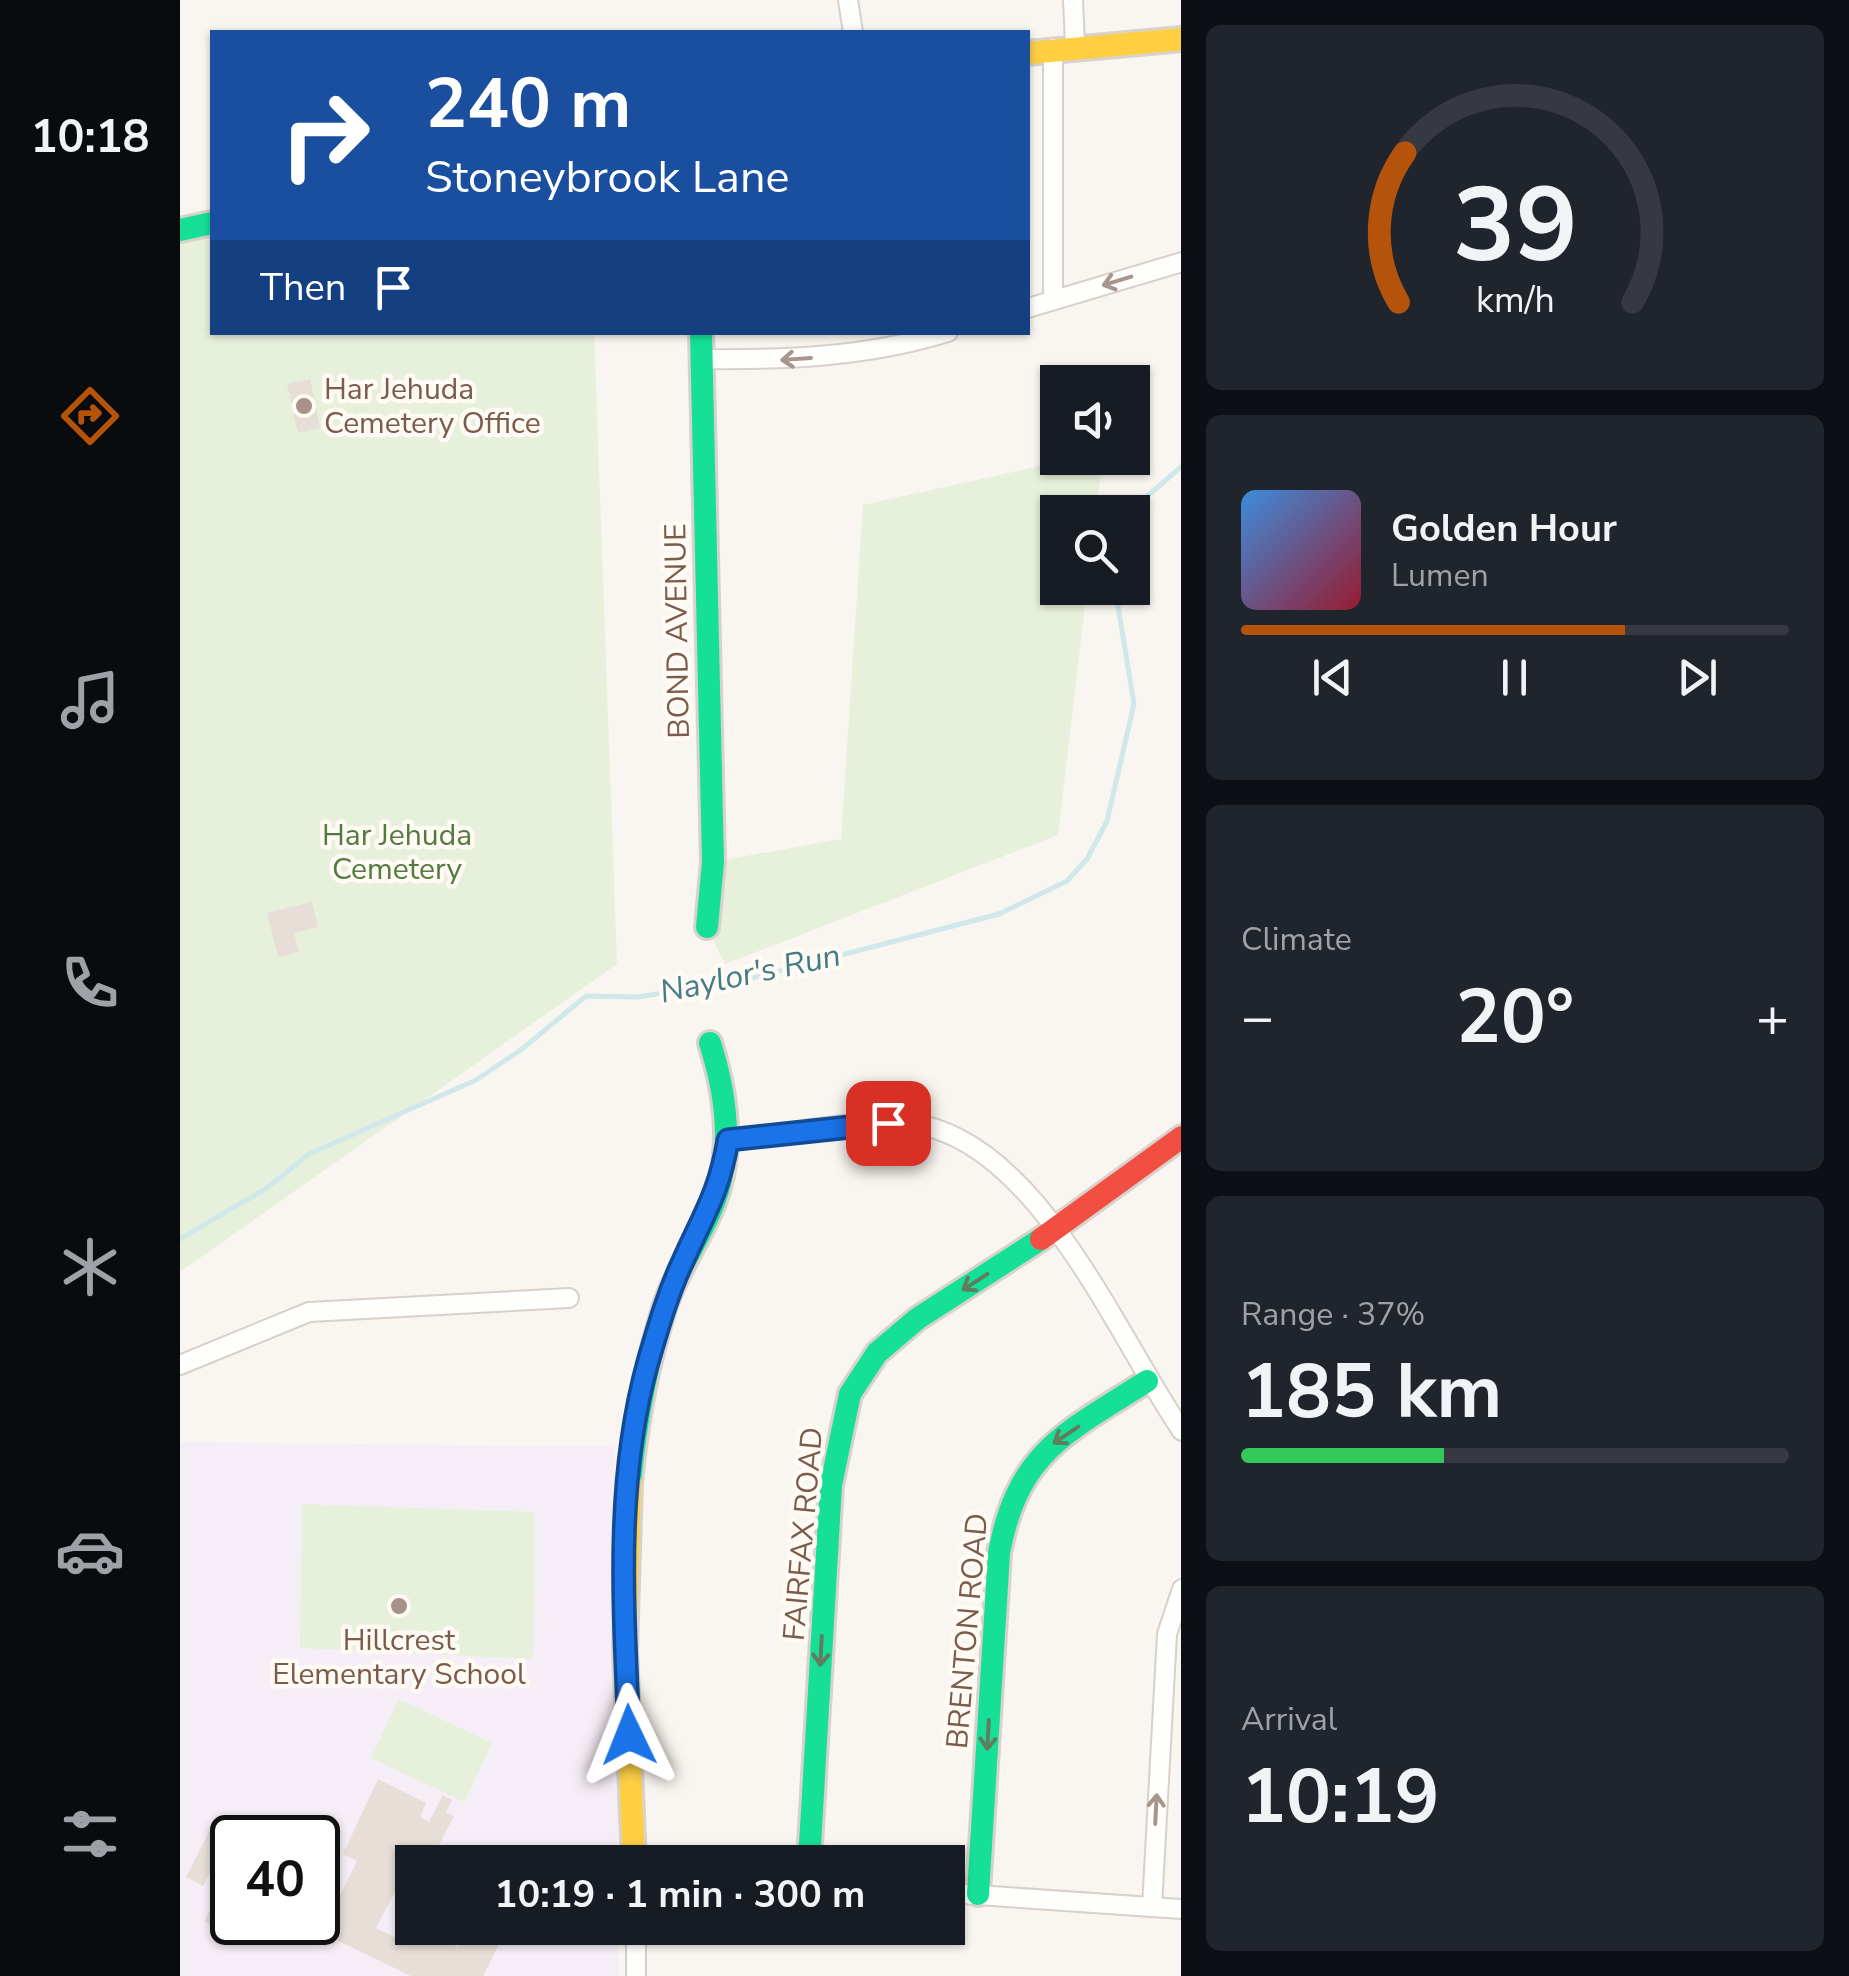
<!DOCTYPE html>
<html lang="en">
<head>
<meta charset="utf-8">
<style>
	:root { --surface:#171b24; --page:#20242c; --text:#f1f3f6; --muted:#9ea1a6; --line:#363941; --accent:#b45309 }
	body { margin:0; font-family:"Nunito Sans",sans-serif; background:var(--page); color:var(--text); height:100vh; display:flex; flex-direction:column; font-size:38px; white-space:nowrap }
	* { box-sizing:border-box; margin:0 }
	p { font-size:32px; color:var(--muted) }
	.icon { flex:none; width:55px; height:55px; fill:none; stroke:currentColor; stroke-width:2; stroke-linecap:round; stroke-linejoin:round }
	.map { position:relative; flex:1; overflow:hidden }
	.sheet { display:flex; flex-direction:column; gap:25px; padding:25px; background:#0d0f14; width:668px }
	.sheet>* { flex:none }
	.banner { position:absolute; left:30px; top:30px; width:820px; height:305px; border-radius:0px; box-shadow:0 2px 8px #0004; background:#1a4fa0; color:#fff; overflow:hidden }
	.controls { position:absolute; left:860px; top:365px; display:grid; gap:20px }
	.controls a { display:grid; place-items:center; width:110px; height:110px; border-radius:0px; background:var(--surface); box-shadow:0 2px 8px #0004; font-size:50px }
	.speed { position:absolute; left:30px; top:1815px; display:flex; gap:20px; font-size:50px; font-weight:700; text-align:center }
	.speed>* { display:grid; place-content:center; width:130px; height:130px; border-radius:50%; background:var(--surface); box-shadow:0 2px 8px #0004; line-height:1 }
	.speed .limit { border:5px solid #111; border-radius:15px; background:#fff; color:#111 }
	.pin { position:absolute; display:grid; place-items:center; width:85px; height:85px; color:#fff; margin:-42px; border-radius:20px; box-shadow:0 5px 15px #0006 }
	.me { position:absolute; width:110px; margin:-55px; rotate:358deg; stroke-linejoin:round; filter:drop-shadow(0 0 8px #0008) }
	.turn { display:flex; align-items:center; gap:35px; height:210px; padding:0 50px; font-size:45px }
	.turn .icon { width:130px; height:130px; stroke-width:2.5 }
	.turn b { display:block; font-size:70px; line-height:85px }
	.then { display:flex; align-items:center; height:95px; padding:0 50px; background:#0003; gap:20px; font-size:38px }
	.big { font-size:75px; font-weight:700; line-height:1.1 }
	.sheet .tile { flex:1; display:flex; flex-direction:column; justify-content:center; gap:15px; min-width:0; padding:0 35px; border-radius:15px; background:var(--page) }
	.sheet .dial { align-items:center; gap:0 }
	.dial svg { height:260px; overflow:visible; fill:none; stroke:var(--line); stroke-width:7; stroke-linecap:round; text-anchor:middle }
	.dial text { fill:var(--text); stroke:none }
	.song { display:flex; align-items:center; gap:30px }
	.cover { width:120px; height:120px; border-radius:15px; background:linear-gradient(135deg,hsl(210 70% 55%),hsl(350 70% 35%)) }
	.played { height:10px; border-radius:5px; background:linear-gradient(90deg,var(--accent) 70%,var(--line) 70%) }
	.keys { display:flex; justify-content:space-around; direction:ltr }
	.heat { display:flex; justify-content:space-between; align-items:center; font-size:55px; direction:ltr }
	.charge { height:15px; border-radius:8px; background:linear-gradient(90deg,#34c759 37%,var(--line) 0) }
	.trip { position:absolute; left:215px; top:1845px; width:570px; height:100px; border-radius:0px; background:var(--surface); box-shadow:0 2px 8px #0004; font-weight:700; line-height:100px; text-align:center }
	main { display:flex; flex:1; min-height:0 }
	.tab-bar { display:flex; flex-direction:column; width:180px; justify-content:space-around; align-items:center; background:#090b0e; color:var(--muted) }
	.tab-bar .icon { width:70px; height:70px }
	.tab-bar .on { color:var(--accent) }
	.tab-bar b { font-size:45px; color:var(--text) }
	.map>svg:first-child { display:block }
	.education { fill:#f6eef6; fill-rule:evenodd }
	.green { fill:#e7f0db }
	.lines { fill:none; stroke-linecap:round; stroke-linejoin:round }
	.stream { stroke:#d0e8ea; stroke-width:5 }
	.building { fill:#e6ded7 }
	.street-casing { stroke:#d7d1cb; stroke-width:22 }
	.fast-casing { stroke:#d9d2cb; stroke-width:28 }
	.slow-casing { stroke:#d9d2cb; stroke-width:28 }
	.jam-casing { stroke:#d9d2cb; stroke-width:28 }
	.street { stroke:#fefefd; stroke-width:18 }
	.fast { stroke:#16e098; stroke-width:22 }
	.slow { stroke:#ffcf43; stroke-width:22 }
	.jam { stroke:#f24e42; stroke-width:22 }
	.oneway { stroke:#a8958b }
	.oneway2 { stroke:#617d60 }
	.route-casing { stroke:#114b97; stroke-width:25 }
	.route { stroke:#1a73e8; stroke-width:18 }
	.poi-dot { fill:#a69286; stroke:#fffaf3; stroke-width:4 }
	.labels { text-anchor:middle; stroke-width:9; stroke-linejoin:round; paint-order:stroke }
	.poi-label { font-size:30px; fill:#7a5c4d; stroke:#fffaf3; text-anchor:start }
	.street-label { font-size:30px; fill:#7a5c4d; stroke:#fffaf3 }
	.park-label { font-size:30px; fill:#537a41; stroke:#fffaf3 }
	.water-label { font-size:32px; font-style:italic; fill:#437c86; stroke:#fffaf3 }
</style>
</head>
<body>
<main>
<nav class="tab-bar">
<b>10:18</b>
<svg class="icon on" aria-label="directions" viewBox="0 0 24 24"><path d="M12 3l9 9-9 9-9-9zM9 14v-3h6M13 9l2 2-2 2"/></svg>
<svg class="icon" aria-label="music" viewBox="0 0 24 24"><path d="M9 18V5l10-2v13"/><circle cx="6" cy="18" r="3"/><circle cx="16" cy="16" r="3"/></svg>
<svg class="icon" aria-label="phone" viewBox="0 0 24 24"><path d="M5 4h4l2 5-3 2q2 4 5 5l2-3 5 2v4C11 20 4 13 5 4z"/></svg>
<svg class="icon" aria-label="climate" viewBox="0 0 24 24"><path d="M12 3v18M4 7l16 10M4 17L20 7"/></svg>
<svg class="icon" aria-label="car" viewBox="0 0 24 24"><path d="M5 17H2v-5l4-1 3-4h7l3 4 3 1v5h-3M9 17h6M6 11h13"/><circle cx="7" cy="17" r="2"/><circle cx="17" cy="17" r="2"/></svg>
<svg class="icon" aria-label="filters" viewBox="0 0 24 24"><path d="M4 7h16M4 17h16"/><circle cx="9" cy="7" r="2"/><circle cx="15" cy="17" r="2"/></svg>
</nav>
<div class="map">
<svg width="1002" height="1976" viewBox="0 0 1002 1976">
	<rect width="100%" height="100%" fill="#f9f5f0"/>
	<path class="education" d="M 0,1442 L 435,1447 L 439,1862 L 232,1862 L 232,1928 L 439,1928 L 439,1976 L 0,1976 ZM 52,1838 L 138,1838 L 138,1922 L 52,1922 Z"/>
	<g class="green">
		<path d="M 32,224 L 32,332 L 414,333 L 437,964 L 0,1272 L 0,231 Z"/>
		<path d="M 897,458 L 923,458 L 916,512 L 878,512 L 878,588 L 907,588 L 878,835 L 545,964 L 527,927 L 533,862 L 661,839 L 683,505 Z"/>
		<path d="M 122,1504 L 354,1512 L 353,1659 L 120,1648 Z"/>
		<path d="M 219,1699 L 312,1743 L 284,1802 L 191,1758 Z"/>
	</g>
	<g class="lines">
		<g class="stream">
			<path d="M 949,512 L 1002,466"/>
			<path d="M 0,1239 L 87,1188 L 129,1154 L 296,1080 L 342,1049 L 406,996 L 458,997 L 569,979 L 819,914 L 887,881 L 907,859 L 927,821 L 954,704 L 935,588"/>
		</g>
	</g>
	<g class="building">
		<path d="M 130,379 L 140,428 L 118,433 L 107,384 Z"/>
		<path d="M 132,902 L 138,927 L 114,933 L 119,952 L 98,957 L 87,913 Z"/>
		<path d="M 198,1779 L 246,1803 L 240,1817 L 249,1822 L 263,1795 L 272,1800 L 266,1812 L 274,1816 L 250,1862 L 232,1862 L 232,1883 L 228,1886 L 220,1882 L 196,1928 L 228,1944 L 239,1928 L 278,1947 L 283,1928 L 327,1928 L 303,1976 L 231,1976 L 119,1922 L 138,1922 L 138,1899 L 154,1908 L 177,1861 L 163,1854 Z"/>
		<path d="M 31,1828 L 48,1836 L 23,1886 L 6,1877 Z"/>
		<path d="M 43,1859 L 52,1864 L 52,1922 L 70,1922 L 61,1940 L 24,1922 L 43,1884 L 33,1879 Z"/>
	</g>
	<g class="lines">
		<defs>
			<g id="street">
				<path d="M 668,0 L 673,32"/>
				<path d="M 893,0 L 895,45"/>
				<path d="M 873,48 L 873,300"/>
				<path d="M 848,308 L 1002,262"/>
				<path d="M 521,359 C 607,360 687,357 768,332"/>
				<path d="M 548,1140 C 602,1135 677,1118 729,1123 C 856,1137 936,1335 1002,1431"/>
				<path d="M 0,1365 L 129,1312 L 389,1298"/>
				<path d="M 768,1893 L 1002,1909"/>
				<path d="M 972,1907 L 987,1634 L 1002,1589"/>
				<path d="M 456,1928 L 456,1976"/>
			</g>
			<g id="fast">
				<path d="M 0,230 L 32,223"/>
				<path d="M 521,332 L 533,862 L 527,927"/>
				<path d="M 450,1482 C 456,1421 467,1361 486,1303 C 496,1274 513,1248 526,1221 C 555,1163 549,1103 530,1043"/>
				<path d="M 629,1862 L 651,1485 L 670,1394 L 697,1353 L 737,1319 L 861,1239"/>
				<path d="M 798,1894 L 819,1553 C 838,1451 886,1433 967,1381"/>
			</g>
			<g id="slow">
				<path d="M 848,53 L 1002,39"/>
				<path d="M 450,1482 L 445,1650 L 454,1862"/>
			</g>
			<path id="jam" d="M 861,1239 L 1002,1137"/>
		</defs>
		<use href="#street" class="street-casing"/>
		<use href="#fast" class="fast-casing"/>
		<use href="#slow" class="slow-casing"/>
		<use href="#jam" class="jam-casing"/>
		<use href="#street" class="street"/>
		<use href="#fast" class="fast"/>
		<use href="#slow" class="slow"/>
		<use href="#jam" class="jam"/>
	</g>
	<defs><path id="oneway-shaft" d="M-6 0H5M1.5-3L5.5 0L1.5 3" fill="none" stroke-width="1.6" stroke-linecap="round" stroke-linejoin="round" transform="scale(2.5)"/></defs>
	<g class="oneway">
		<use href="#oneway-shaft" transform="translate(937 281) rotate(163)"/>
		<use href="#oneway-shaft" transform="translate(616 359) rotate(176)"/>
		<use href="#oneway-shaft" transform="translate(976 1809) rotate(-87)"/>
	</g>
	<g class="oneway2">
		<use href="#oneway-shaft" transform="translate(795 1282) rotate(147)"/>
		<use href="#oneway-shaft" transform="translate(886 1435) rotate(146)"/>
		<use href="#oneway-shaft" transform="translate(641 1651) rotate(93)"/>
		<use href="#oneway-shaft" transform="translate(808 1735) rotate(93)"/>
	</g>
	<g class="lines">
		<defs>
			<path id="route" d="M 449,1735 C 444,1610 434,1484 468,1362 C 478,1328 488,1293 503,1261 C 524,1214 539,1193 548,1140 L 708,1123"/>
		</defs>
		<use href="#route" class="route-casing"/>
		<use href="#route" class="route"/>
	</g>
	<g class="poi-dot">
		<circle cx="124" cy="406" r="10"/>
		<circle cx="219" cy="1606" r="10"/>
	</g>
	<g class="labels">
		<g class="poi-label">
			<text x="144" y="399">Har Jehuda<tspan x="144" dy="34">Cemetery Office</tspan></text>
			<text x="219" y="1650" text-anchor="middle">Hillcrest<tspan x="219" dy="34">Elementary School</tspan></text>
		</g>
		<g class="street-label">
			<text transform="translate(497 631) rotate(-91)" y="10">BOND AVENUE</text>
			<text transform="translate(623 1534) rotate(-85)" y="10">FAIRFAX ROAD</text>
			<text transform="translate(787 1631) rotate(-85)" y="10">BRENTON ROAD</text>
		</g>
		<g class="park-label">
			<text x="217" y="845">Har Jehuda<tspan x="217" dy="34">Cemetery</tspan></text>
		</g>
		<g class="water-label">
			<text transform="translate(570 973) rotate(-12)" y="11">Naylor's Run</text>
		</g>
	</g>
</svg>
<div class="controls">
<a><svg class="icon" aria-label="sound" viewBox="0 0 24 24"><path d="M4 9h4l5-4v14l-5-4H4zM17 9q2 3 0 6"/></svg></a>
<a><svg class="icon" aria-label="search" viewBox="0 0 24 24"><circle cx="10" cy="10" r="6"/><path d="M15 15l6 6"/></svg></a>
</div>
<div class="speed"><div class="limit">40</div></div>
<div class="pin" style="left:708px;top:1123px;background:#d93025"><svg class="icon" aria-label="arrive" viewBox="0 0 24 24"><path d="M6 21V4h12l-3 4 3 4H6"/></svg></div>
<svg class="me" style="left:449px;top:1735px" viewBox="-20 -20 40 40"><path d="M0-17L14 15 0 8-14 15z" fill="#1a73e8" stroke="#fff" stroke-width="4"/></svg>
<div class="trip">10:19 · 1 min · 300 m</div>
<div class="banner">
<div class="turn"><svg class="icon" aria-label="right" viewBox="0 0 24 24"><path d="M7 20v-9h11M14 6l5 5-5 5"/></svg><div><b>240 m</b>Stoneybrook Lane</div></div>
<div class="then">Then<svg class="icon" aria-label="arrive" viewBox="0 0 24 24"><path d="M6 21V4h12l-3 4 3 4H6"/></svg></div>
</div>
</div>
<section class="sheet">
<div class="tile dial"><svg viewBox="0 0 100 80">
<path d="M14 69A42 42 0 1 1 86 69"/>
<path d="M14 69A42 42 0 0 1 16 23" stroke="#b45309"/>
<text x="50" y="56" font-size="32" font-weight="700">39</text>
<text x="50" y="72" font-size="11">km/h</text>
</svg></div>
<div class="tile">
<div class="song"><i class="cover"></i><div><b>Golden Hour</b><p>Lumen</p></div></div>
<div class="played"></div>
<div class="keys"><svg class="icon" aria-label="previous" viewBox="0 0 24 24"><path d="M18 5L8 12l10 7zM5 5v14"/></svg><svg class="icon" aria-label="pause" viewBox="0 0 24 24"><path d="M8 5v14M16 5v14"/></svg><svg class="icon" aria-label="next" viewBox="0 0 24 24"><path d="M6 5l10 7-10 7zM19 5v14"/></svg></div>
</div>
<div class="tile"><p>Climate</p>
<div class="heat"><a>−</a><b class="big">20°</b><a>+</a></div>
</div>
<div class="tile"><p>Range · 37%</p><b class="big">185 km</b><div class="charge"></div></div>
<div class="tile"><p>Arrival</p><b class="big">10:19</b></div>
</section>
</main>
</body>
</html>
